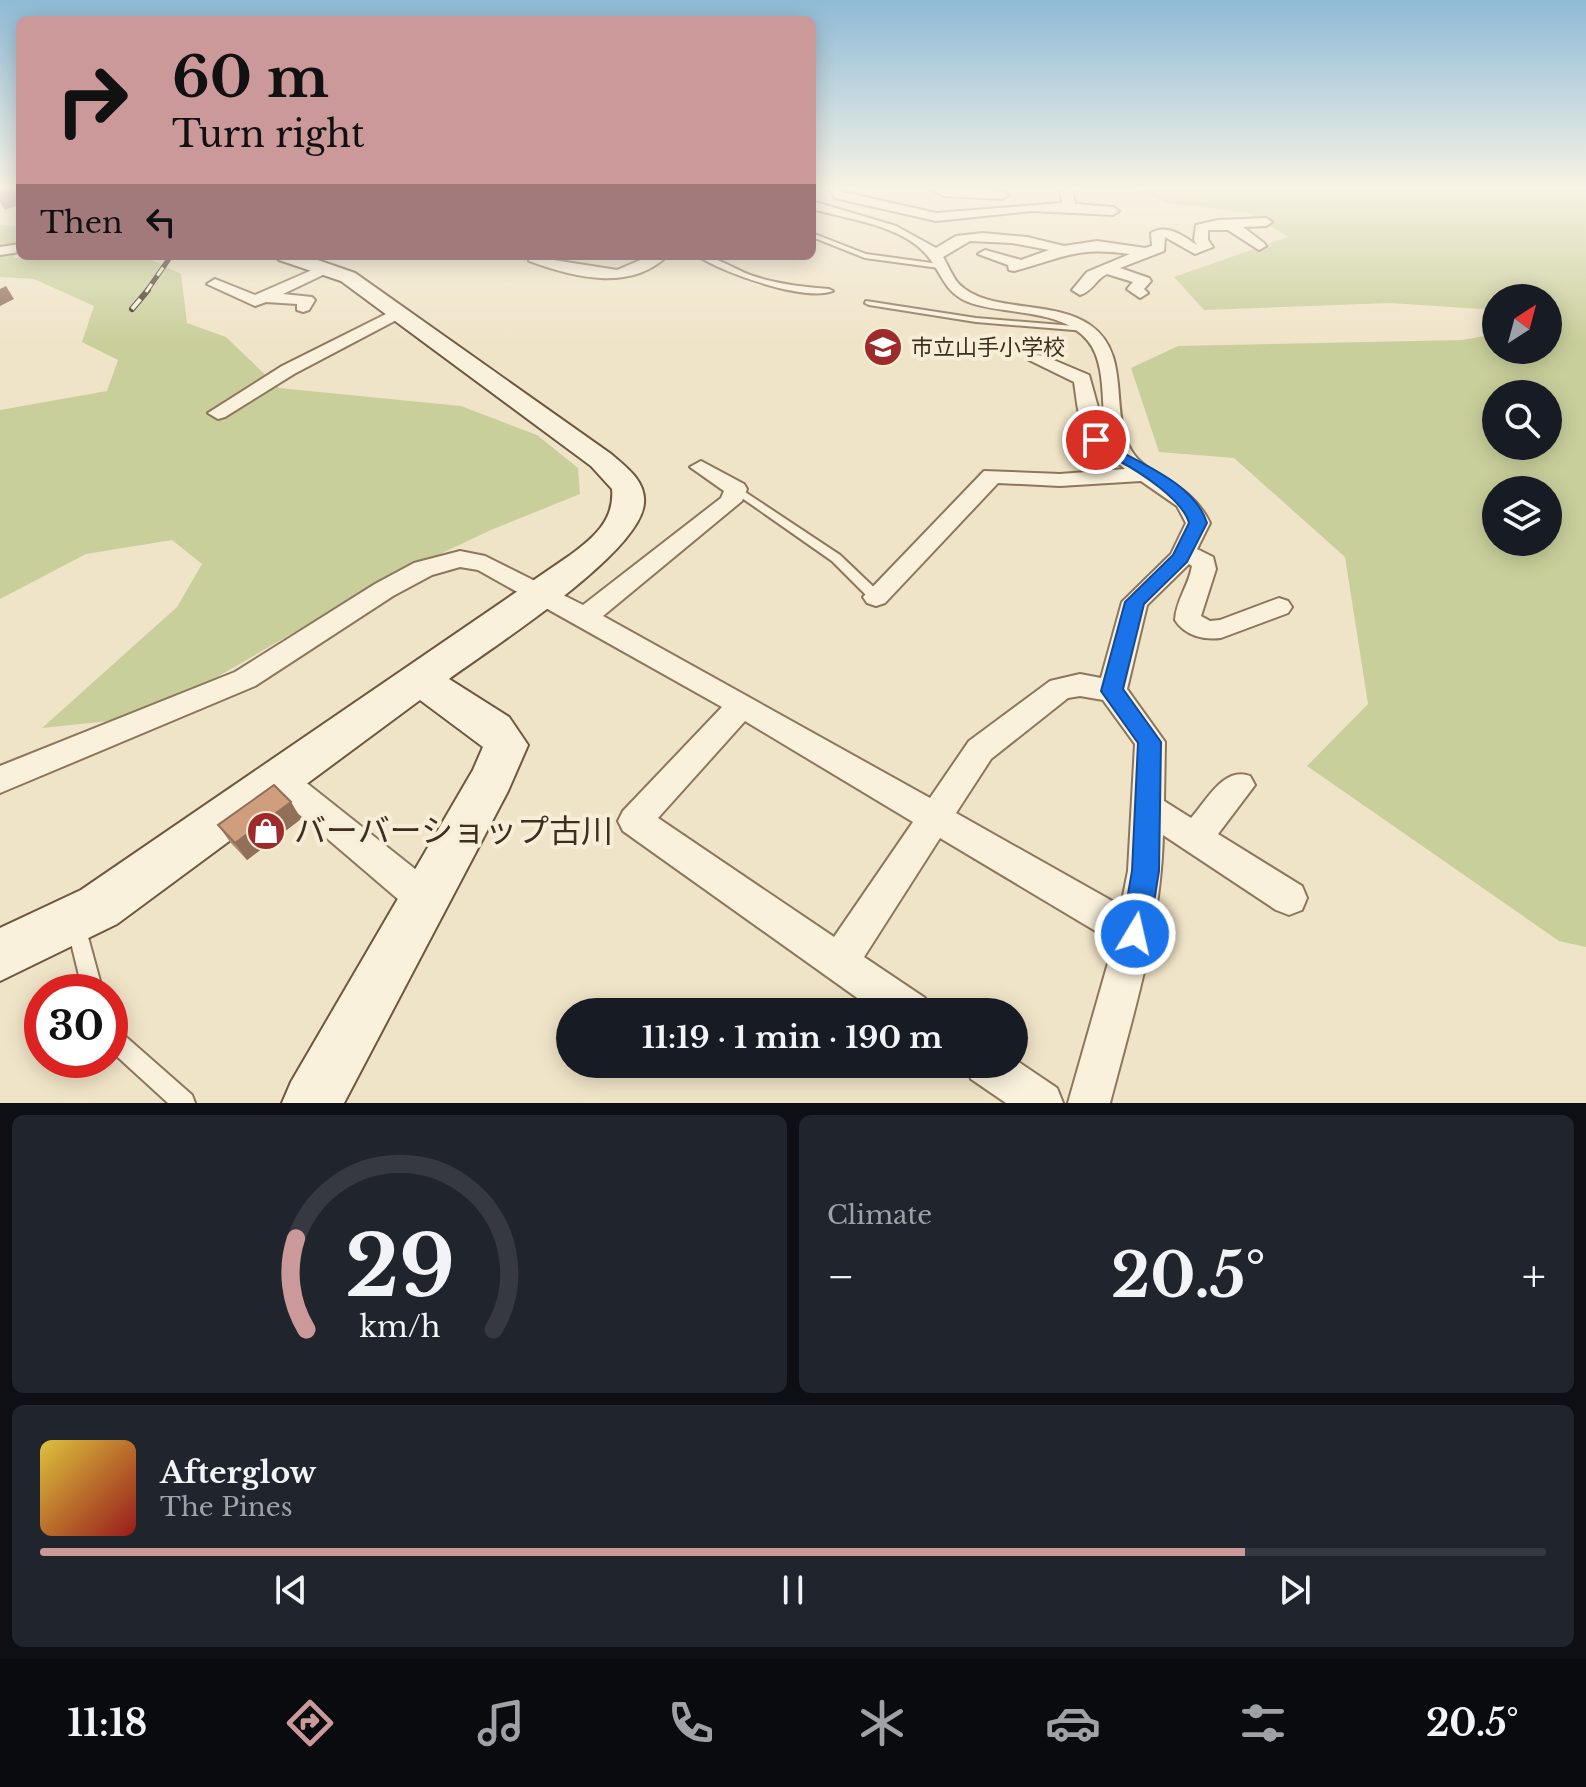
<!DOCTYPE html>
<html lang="en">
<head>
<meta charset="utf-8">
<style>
	:root { --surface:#171b24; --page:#20242c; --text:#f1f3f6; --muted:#9ea1a6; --line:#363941; --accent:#cc999b }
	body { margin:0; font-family:"Libre Baskerville","Noto Sans JP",serif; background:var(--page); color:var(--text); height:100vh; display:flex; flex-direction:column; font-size:30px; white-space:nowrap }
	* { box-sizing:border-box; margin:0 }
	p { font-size:26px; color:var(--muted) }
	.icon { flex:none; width:44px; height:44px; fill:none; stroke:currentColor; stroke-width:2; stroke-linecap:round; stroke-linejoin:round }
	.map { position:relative; height:1103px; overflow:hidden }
	.panel { display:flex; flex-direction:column; gap:12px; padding:12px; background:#0d0f14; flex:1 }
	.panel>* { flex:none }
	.guide { position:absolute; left:16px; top:16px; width:800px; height:244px; border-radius:12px; box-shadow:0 4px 20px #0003; background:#cc999b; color:#111; overflow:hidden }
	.needle { width:52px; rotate:36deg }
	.fabs { position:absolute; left:1482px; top:284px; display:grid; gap:16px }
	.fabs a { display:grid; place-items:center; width:80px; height:80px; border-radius:50%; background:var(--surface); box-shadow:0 4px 20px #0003; font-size:40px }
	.speed { position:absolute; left:24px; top:974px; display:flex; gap:16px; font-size:40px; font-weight:700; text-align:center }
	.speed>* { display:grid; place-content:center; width:104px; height:104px; border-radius:50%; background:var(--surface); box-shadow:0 4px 20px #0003; line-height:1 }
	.speed .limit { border:12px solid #d22; background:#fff; color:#111 }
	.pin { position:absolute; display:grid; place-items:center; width:68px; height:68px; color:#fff; margin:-34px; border:4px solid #fff; border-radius:50%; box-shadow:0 2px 8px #0007 }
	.me { position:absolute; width:88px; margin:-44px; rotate:9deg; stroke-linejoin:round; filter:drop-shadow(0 0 6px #0008) }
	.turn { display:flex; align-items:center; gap:28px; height:168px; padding:0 24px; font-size:36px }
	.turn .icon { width:104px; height:104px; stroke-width:2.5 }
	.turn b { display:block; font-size:56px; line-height:68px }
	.then { display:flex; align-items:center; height:76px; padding:0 24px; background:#0003; gap:16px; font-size:30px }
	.big { font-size:60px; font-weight:800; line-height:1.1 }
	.panel .card { flex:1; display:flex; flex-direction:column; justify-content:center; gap:12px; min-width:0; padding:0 28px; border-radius:12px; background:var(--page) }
	.panel .dial { align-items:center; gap:0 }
	.dial svg { height:208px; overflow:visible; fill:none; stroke:var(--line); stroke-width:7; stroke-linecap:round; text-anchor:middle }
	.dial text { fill:var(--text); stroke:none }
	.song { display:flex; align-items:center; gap:24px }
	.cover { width:96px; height:96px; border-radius:12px; background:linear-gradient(135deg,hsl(50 70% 55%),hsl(0 70% 35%)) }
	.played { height:8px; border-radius:4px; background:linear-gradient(90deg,var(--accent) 80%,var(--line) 80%) }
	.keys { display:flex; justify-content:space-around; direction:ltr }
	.heat { display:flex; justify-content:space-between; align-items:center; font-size:44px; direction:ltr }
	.panel .tiles { flex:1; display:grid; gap:12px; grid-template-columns:1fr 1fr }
	.card:last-child { grid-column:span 2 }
	.trip { position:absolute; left:556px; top:998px; width:472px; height:80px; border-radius:40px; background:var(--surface); box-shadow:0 4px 20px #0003; font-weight:800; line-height:80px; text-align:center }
	.menu { display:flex; height:128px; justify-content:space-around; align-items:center; background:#090b0e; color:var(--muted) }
	.menu .icon { width:56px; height:56px }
	.menu .active { color:var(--accent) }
	.menu b { font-size:36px; color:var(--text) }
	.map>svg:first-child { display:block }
	.green { fill:#c9cf9b; fill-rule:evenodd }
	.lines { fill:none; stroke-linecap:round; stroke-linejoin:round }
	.lane-casing { stroke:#8d765c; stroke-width:4 }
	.street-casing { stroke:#8d765c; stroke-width:4 }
	.secondary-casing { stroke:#6f573f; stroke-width:4 }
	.lane { fill:#faf1dc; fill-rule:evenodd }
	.street { fill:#faf1dc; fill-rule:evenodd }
	.secondary { fill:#faf1dc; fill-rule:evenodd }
	.rail-far1-casing { stroke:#3d2e20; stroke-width:5 }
	.rail-casing { stroke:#3d2e20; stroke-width:6 }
	.rail-far1 { stroke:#f7eed8; stroke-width:3; stroke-dasharray:10; stroke-linecap:butt }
	.rail { stroke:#f7eed8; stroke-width:4; stroke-dasharray:13; stroke-linecap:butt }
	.wall { fill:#b2896c }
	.shaded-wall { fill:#916f58 }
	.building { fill:#cf9f7d; stroke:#916f58; stroke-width:2 }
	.route { fill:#1a73e8; stroke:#114b97; stroke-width:2 }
	.labels { text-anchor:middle; stroke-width:8; stroke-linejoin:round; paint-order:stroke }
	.far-poi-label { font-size:22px; fill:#3d2e20; stroke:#f7eed8; text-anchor:start }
	.near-poi-label { font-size:32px; fill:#3d2e20; stroke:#f7eed8; text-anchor:start }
</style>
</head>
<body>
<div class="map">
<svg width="1586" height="1103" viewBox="0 0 1586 1103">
	<rect width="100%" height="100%" fill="#f0e4c8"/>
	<g class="green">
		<path d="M 1135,189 L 1586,189 L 1586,947 L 1559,941 L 1307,766 L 1368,704 L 1345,557 L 1234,458 L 1159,452 L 1131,368 L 1178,346 L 1462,340 L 1496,334 L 1496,350 L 1548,350 L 1548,298 L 1496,298 L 1496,310 L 1390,303 L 1204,310 L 1174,277 L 1288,237 L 1249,213 L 1167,203 ZM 1496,394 L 1548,394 L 1548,446 L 1496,446 ZM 1496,490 L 1548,490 L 1548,542 L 1496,542 Z"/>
		<path d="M 0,225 L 20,227 L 20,246 L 13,258 L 143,256 L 181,274 L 187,323 L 226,337 L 279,388 L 461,406 L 537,435 L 578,468 L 580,494 L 491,530 L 381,582 L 148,717 L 42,728 L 177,607 L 202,564 L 172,540 L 86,554 L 0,599 L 0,410 L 107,391 L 118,360 L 82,342 L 94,306 L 34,279 L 0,277 Z"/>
	</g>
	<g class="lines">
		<defs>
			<g id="lane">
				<path d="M 812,233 L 866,254 L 939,264 L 943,266 L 939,268 L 865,258 L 812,237 Z"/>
				<path d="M 698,256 C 717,256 735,270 753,276 C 777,284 803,287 829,289 L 833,291 C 806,302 723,273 698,256 Z"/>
				<path d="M 866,301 L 976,318 L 1086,327 L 1090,329 L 1086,331 L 976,322 L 869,305 L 865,303 Z"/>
				<path d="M 736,486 L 840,555 L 881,594 L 882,597 L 881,600 L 871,600 L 832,561 L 732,491 L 731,489 Z"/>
				<path d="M 76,917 L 82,920 L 85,926 L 103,992 L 83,992 L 67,926 L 70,920 Z"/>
				<path d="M 110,1026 L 117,1029 L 192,1095 L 195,1103 L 168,1103 L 110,1050 Z"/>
			</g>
			<g id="street">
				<path d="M 829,189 L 841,189 L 843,192 L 936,213 L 1062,203 L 1060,189 L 1072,189 L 1075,204 L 1113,207 L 1119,211 L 1113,215 L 1032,211 L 936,221 L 835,198 Z"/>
				<path d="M 931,189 L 1002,191 L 1008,195 L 1002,199 L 944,196 Z"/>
				<path d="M 812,201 L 896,226 L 936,248 L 956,236 L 983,233 L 1027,237 L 1064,246 L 1097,241 L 1145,248 L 1152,246 L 1151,233 C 1167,223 1183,236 1197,245 L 1194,240 L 1196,225 L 1218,220 L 1266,218 L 1272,222 L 1266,226 L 1243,227 L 1264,243 L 1266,246 L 1259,250 L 1228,230 L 1208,230 L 1208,240 L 1213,247 L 1195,254 L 1165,237 L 1164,251 L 1120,268 L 1149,278 L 1151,281 L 1144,289 L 1148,293 L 1140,298 L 1127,289 L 1133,282 L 1107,274 C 1096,279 1093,291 1080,295 L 1072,290 L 1087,272 L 1130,254 C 1076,246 1063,258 1014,271 L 1009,270 L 1008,265 L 978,254 L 985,250 L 1021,260 L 1049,250 L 1012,243 L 970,241 L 943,257 C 948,265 952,276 958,283 C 987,314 1054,299 1090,325 C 1132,354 1109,411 1131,450 C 1148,479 1189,479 1210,523 L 1197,549 L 1213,557 L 1216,569 L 1201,616 L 1210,621 L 1220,620 L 1279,598 L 1288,601 L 1292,607 L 1288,613 L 1221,638 C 1204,640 1185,636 1175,620 C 1176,600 1189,585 1192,566 L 1189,564 L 1147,605 L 1127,689 L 1165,742 L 1164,801 L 1191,818 C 1207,800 1224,766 1250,776 L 1255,785 L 1218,834 L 1302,886 L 1307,898 L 1302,910 L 1289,915 L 1276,910 L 1163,835 C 1161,927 1133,1015 1110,1103 L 1068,1103 L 1114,942 L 940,838 L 864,957 L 925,998 L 931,1012 L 877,1012 L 623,831 L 618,821 L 623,811 L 722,707 L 478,570 L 460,567 L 432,575 L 393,596 L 255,686 L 0,793 L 0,766 L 235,672 L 375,584 L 414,563 L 460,551 L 485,556 L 583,605 L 721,498 L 724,491 L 690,467 L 701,461 L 744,484 L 747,489 L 742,501 L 603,616 L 930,798 L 969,741 L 1050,681 L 1080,674 L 1101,678 L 1122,602 L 1171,554 L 1186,523 L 1177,506 L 1141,481 L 1060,486 L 998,483 L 885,603 L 876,606 L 867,603 L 863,597 L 984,471 L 1060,474 L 1125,469 C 1117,461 1107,459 1099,452 C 1078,435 1078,406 1074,382 L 1029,360 L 1038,355 L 1044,356 L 1089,375 L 1106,436 C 1101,408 1107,364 1088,341 C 1061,307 1005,316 968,302 C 943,292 941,270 925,253 C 900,225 847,219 812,209 ZM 1080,696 L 1103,700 L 1135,744 L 1128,871 L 1121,906 L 956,813 L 991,759 L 1068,698 ZM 745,721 L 913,822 L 834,937 L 658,818 Z"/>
				<path d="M 20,244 L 20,252 L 0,255 L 0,247 Z"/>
				<path d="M 528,256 L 617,270 L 650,256 L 667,256 C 630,292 572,277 529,261 Z"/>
				<path d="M 326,264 L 333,268 L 331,271 L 283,294 L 312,297 L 315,300 L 309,310 L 303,312 L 297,310 L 297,304 L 266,302 L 255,306 L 207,284 L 215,279 L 255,295 Z"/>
				<path d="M 398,308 L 406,313 L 404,316 L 294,374 L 225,417 L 218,419 L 208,413 L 282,366 Z"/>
				<path d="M 278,765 L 289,769 L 439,888 L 444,900 L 439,912 L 426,917 L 413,912 L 267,787 L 262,778 L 267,769 Z"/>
				<path d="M 1014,1059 L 1057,1088 L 1063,1103 L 1006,1103 L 971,1079 L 965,1064 L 1014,1064 Z"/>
			</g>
			<path id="secondary" d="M 276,256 L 306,256 L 355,273 L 611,454 C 626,467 646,481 644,503 C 641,553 491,648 449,679 L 509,717 L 528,745 L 508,791 L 344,1103 L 282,1103 L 291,1082 L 473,770 L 483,747 L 420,700 L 117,924 L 0,981 L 0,928 L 81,890 L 569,556 C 592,539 615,521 612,489 L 591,466 L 341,281 L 279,260 Z"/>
		</defs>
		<use href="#lane" class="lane-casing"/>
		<use href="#street" class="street-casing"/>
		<use href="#secondary" class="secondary-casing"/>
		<use href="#lane" class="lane"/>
		<use href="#street" class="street"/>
		<use href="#secondary" class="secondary"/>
		<defs>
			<path id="rail-far1" d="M 146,292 L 171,256"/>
			<path id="rail" d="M 132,309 L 148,290"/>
		</defs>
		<use href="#rail-far1" class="rail-far1-casing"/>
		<use href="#rail" class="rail-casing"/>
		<use href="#rail-far1" class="rail-far1"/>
		<use href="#rail" class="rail"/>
	</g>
	<path class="wall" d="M 291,802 L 301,819 L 247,860 L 230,842 L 218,825 Z"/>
	<g class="shaded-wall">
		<path d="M 0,189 L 17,189 L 20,195 L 20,204 L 5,210 L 0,202 Z"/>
		<path d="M 6,286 L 14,299 L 0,306 L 0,289 Z"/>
		<path d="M 291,802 L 301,819 L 247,860 L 235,843 Z"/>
	</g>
	<path class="building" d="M 274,785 L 291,802 L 235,843 L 218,825 Z"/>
	<linearGradient id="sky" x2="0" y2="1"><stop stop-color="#8fbad6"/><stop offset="0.55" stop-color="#f8f3e6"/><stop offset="1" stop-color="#f8f3e6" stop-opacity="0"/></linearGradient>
	<rect width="1586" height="343" fill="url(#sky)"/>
	<path class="route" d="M 1096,435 C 1103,438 1105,442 1111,446 C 1143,465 1195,484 1207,523 L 1187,562 L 1144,604 L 1123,689 L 1161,742 L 1159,871 L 1149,934 L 1145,944 L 1135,948 L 1126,944 L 1121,934 L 1132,871 L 1138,743 L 1101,691 L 1125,602 L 1173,555 L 1189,523 C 1183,500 1140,472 1119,461 C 1106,454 1097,452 1088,440 Z"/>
	<defs>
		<symbol id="school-disc" viewBox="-11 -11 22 22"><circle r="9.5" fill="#9e2a2b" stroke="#f7eed8"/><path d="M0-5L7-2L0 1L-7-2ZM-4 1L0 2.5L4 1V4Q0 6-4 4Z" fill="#fff"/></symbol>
		<symbol id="shop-disc" viewBox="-11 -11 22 22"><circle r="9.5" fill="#9e2a2b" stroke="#f7eed8"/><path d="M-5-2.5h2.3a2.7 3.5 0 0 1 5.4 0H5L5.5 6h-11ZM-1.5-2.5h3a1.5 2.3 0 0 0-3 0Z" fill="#fff"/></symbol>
	</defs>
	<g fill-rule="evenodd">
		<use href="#school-disc" x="861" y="325" width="44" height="44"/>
		<use href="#shop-disc" x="244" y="809" width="44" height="44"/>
	</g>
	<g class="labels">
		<g class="far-poi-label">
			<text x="911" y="355">市立山手小学校</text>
		</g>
		<g class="near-poi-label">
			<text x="294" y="842">バーバーショップ古川</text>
		</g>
	</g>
</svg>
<div class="fabs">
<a><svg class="needle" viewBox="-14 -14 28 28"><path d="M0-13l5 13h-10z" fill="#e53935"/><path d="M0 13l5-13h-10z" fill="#9ea1a6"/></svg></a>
<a><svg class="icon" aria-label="search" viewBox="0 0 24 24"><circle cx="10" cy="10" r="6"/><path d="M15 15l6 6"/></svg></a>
<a><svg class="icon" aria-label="layers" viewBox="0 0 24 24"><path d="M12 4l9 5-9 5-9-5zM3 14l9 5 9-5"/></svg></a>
</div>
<div class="speed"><div class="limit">30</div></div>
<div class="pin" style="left:1096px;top:440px;background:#d93025"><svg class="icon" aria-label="arrive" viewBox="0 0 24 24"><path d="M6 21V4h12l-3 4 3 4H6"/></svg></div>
<svg class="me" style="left:1135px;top:934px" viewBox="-20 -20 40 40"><circle r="17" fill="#1a73e8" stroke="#fff" stroke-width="3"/><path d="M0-11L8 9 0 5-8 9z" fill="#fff"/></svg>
<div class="trip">11:19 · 1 min · 190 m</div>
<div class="guide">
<div class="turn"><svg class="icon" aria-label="right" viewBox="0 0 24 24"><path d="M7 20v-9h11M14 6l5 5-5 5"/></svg><div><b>60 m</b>Turn right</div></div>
<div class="then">Then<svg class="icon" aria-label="left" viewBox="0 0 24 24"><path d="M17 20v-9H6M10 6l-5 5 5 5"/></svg></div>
</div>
</div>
<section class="panel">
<div class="tiles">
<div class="card dial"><svg viewBox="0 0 100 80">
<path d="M14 69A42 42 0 1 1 86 69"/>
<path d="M14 69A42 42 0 0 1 10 34" stroke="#cc999b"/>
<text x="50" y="56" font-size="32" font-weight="700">29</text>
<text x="50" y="72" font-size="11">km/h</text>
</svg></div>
<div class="card"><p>Climate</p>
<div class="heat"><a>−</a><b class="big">20.5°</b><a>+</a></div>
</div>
<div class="card">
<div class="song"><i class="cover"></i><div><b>Afterglow</b><p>The Pines</p></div></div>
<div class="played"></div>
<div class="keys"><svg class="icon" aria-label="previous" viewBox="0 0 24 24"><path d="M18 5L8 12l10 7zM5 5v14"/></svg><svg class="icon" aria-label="pause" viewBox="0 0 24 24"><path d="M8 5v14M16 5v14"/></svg><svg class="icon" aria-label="next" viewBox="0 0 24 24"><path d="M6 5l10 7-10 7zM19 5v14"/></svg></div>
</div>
</div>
</section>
<nav class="menu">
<b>11:18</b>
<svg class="icon active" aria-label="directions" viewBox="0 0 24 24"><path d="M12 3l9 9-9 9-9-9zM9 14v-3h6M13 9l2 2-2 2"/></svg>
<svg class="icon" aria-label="music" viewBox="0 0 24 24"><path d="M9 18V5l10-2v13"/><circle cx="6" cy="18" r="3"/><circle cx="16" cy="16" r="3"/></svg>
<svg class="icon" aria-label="phone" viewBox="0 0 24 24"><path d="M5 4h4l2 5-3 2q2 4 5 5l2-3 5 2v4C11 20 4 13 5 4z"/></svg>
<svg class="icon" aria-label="climate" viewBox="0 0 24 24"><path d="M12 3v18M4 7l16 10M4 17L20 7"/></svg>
<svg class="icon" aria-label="car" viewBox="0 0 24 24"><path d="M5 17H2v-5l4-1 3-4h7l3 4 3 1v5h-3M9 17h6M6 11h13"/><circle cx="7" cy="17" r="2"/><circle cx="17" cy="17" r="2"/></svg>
<svg class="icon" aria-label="filters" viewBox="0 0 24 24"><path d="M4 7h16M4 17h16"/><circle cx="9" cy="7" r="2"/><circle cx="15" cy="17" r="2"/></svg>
<b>20.5°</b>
</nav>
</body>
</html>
